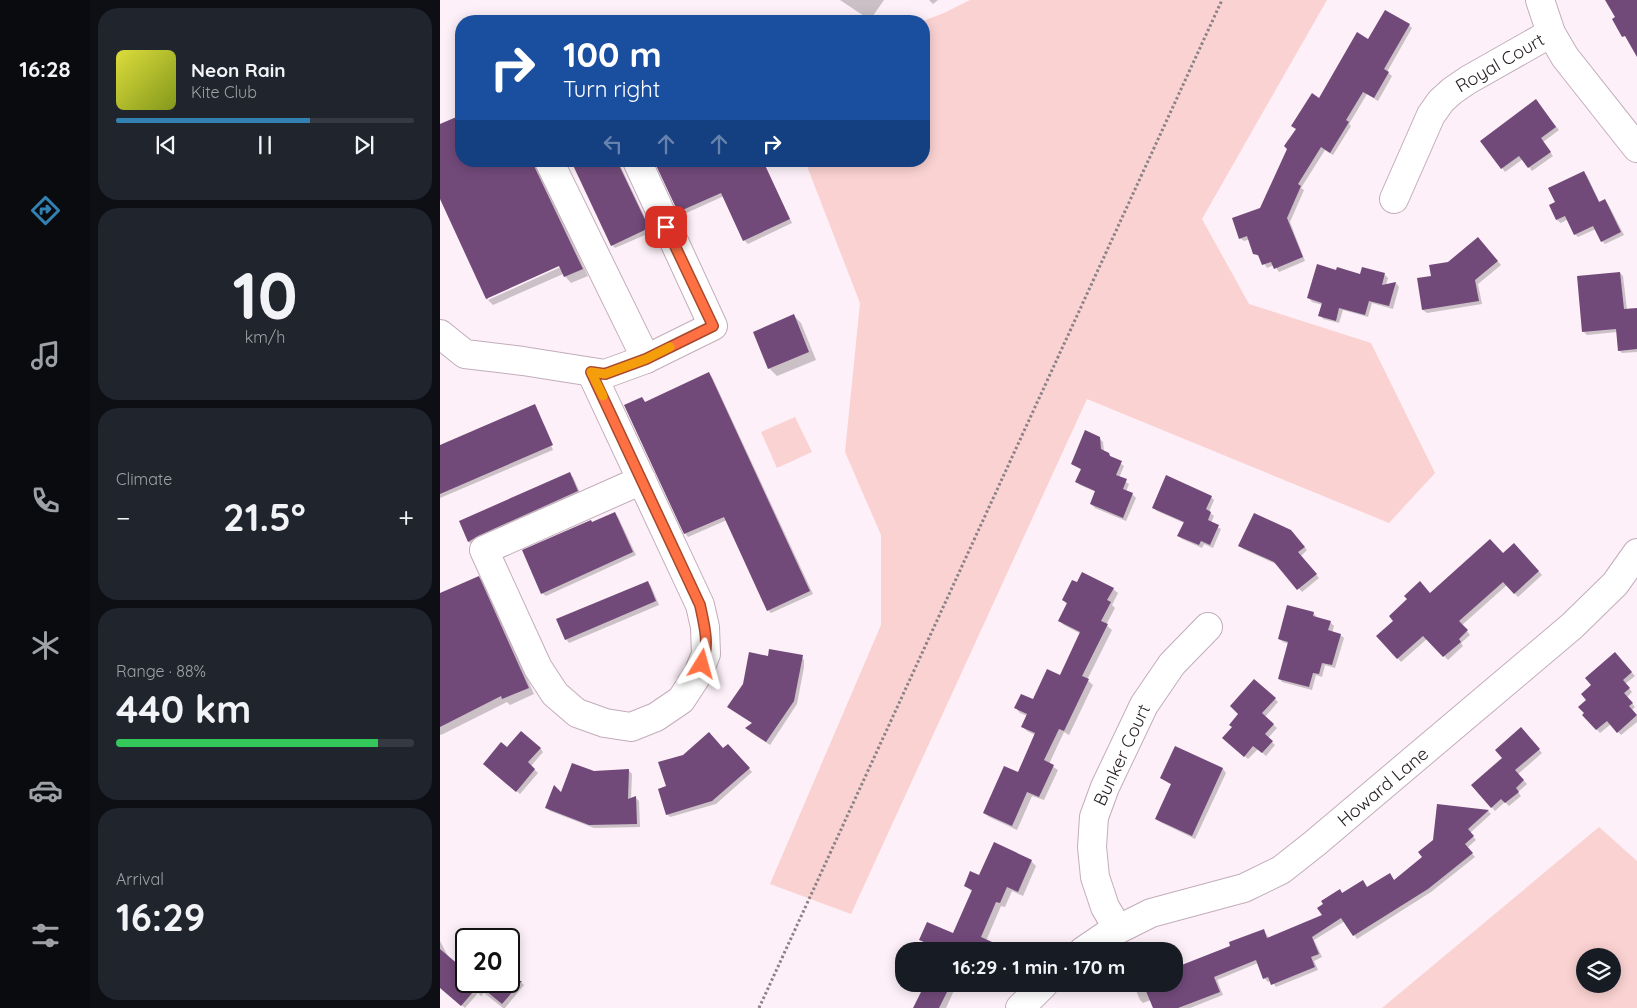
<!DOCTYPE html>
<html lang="en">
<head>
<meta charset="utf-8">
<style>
	:root { --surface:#171b24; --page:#20242c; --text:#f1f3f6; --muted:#9ea1a6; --line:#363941; --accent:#3381b3 }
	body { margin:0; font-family:Quicksand,sans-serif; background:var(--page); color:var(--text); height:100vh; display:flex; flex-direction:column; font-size:19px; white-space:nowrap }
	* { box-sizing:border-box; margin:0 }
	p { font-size:16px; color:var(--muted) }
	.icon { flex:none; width:28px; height:28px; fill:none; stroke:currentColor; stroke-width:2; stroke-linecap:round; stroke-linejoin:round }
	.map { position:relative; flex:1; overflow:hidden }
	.panel { display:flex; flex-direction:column; gap:8px; padding:8px; background:#0d0f14; width:350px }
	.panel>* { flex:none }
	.top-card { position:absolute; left:15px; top:15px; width:475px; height:152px; border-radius:20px; box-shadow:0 2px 12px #0003; background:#1a4fa0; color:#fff; overflow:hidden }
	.tools { position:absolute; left:1136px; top:948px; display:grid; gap:10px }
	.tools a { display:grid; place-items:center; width:45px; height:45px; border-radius:50%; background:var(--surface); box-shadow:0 2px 12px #0003; font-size:25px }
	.speed { position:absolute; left:15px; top:928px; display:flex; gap:10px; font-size:25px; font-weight:700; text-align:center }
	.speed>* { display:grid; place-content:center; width:65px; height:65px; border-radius:50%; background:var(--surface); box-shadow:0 2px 12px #0003; line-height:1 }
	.speed .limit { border:2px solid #111; border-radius:8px; background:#fff; color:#111 }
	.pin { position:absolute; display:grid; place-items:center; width:42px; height:42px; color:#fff; margin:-21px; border-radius:10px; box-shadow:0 2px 8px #0006 }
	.me { position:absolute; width:55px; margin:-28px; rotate:8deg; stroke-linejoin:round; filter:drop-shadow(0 0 4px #0008) }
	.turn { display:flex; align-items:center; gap:18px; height:105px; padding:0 25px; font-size:22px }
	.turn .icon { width:65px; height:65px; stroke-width:2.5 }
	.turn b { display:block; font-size:35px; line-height:42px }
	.lanes { display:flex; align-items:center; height:48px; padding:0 25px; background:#0003; justify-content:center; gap:25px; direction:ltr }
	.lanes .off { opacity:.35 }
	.big { font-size:38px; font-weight:700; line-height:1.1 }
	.panel .card { flex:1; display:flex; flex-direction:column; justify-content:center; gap:8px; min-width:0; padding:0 18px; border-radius:20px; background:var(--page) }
	.panel .dial { align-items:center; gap:0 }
	.dial b { font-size:65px; line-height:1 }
	.song { display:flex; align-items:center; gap:15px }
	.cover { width:60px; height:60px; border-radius:8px; background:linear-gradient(135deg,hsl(60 70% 55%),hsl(70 70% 35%)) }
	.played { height:5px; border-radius:2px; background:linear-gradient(90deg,var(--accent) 65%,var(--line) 65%) }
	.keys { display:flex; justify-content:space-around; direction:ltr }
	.heat { display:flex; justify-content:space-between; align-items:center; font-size:28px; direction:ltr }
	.charge { height:8px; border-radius:4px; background:linear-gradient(90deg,#34c759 88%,var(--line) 0) }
	.trip { position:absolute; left:455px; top:942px; width:288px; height:50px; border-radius:20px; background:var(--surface); box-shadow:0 2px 12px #0003; font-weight:700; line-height:50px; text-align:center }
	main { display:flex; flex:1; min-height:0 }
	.dock { display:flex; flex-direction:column; width:90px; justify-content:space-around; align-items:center; background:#090b0e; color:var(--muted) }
	.dock .icon { width:35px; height:35px }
	.dock .current { color:var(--accent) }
	.dock b { font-size:22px; color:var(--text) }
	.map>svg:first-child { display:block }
	.green { fill:#fad2d1; fill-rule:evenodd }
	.shadow { fill:#0003 }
	.building { fill:#724a7a }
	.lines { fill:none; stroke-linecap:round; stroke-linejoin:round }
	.minor-casing { stroke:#c2adba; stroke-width:30 }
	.path { stroke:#8b8287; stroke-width:3; stroke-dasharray:2.5 2.5; stroke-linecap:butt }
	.minor { stroke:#fff; stroke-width:28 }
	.route-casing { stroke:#a6492c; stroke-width:12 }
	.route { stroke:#ff7043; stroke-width:9 }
	.slow { stroke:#f59e0b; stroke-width:9 }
	.labels { text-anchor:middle; stroke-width:5; stroke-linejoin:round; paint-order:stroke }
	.street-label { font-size:18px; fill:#241d21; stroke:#fff }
</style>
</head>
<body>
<main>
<nav class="dock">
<b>16:28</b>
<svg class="icon current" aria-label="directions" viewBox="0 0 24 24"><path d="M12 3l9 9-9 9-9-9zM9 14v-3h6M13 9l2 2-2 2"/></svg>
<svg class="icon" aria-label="music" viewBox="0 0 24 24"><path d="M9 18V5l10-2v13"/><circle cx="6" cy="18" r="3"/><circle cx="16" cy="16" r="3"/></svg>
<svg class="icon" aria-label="phone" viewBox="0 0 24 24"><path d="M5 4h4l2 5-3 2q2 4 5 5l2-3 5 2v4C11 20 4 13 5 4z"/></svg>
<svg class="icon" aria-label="climate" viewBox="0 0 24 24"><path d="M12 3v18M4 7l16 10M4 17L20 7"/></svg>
<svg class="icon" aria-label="car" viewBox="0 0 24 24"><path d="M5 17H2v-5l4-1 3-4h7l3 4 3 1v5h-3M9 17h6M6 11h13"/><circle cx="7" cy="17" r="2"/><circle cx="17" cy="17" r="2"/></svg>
<svg class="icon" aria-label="filters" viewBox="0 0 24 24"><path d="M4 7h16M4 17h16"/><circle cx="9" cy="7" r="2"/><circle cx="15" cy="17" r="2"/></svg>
</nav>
<section class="panel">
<div class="card">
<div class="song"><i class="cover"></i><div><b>Neon Rain</b><p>Kite Club</p></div></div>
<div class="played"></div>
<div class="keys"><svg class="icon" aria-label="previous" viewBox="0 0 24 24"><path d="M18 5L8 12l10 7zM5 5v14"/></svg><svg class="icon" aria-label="pause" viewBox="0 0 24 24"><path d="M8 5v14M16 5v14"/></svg><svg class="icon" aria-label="next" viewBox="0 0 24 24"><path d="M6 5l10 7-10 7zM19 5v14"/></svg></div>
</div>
<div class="card dial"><b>10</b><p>km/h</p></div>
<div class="card"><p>Climate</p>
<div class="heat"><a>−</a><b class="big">21.5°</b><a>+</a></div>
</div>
<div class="card"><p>Range · 88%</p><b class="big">440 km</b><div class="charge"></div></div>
<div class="card"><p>Arrival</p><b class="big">16:29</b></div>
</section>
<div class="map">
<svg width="1197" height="1008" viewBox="0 0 1197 1008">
	<rect width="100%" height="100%" fill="#fdf0f8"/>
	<g class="green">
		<path d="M 530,0 L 887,0 L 762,219 L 809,304 L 931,343 L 995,473 L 949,523 L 647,399 L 411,914 L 330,884 L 441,625 L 441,535 L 405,452 L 420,303 L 365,161 L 484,161 L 483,21 L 504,13 Z"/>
		<path d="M 355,417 L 372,452 L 337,468 L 321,432 Z"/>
		<path d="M 1159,827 L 1197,861 L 1197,1008 L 942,1008 ZM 1145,956 L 1172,956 L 1172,984 L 1145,984 Z"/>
	</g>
	<g class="shadow">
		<path d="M 400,0 L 444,0 L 430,20 Z"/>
		<path d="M 489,0 L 498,0 L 493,4 Z"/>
		<path d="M 969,25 L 972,28 L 947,72 L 952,76 L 938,101 L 927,94 L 909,124 L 911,126 L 893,155 L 885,150 L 861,188 L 864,190 L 850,222 L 865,261 L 839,272 L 834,265 L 827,268 L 820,257 L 815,254 L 810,239 L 804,241 L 800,238 L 821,209 L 879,100 L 929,41 Z"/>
		<path d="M 1099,104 L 1119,130 L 1103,142 L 1113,156 L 1092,171 L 1083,159 L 1065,172 L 1042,141 Z"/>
		<path d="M 17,118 L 21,122 L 21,161 L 96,161 L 101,176 L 148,276 L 131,283 L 123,274 L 53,305 L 48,300 L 125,265 L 124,263 L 48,297 L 48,300 L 47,299 L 0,195 L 0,126 Z"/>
		<path d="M 133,161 L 178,161 L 212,232 L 175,248 L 172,245 Z"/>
		<path d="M 216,161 L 323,161 L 352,223 L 308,244 L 304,240 L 284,196 L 242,215 L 239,211 Z"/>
		<path d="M 1144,173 L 1147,176 L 1160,203 L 1165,200 L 1168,204 L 1184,235 L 1165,244 L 1162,241 L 1156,229 L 1138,237 L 1135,234 L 1128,219 L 1121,223 L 1117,220 L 1110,205 L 1116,202 Z"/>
		<path d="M 1041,242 L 1061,265 L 1038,284 L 1042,304 L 987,313 L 983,310 L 978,279 L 993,277 L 1008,263 Z"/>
		<path d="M 923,268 L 945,275 L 948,278 L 946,285 L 956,283 L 959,287 L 953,309 L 932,303 L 928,317 L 903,310 L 899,323 L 883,319 L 880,315 L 883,305 L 872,302 L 869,298 L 897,271 L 921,275 Z"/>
		<path d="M 1180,273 L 1183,276 L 1187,310 L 1197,309 L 1197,352 L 1182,353 L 1179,350 L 1177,332 L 1147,335 L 1144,332 Z"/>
		<path d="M 353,315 L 361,323 L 376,360 L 337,376 L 329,368 Z"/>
		<path d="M 269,374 L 272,377 L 373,594 L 331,613 L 328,610 L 287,520 L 248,537 L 245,533 L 202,398 L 206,403 Z"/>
		<path d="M 95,406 L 97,408 L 95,408 L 113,450 L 0,498 L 0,447 Z"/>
		<path d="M 659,438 L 663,442 L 664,452 L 684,466 L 679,478 L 689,484 L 686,492 L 692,494 L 696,498 L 686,521 L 655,508 L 651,504 L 656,492 L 640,485 L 637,482 L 642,470 L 632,464 Z"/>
		<path d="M 129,474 L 133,477 L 141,495 L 32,545 L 29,542 L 20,522 Z"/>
		<path d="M 771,497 L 774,500 L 769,512 L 774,516 L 771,523 L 781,529 L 773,548 L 764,544 L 762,548 L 742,539 L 739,536 L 744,523 L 717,511 L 714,508 Z"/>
		<path d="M 175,513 L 178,517 L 196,555 L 106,596 L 102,593 L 153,523 Z"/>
		<path d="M 854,535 L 867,550 L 861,556 L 879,578 L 862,592 L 838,565 L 803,549 L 800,546 Z"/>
		<path d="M 1074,544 L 1102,575 L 1078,597 L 1067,585 L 1022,625 L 1030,635 L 1021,643 L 1023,646 L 1008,660 L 988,638 L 961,662 L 938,636 L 991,594 L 1063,554 Z"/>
		<path d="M 38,577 L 45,583 L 94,694 L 70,705 L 67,702 L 1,735 L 0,734 L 0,594 Z"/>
		<path d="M 207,582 L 211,586 L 219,605 L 129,643 L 126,639 Z"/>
		<path d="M 673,589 L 678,593 L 672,605 L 675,608 L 666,625 L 672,630 L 647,680 L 653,685 L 629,735 L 624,732 L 609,764 L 618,770 L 604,800 L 592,796 L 577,830 L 549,817 L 544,813 L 579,773 L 595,735 L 587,731 L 582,726 L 587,716 L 580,713 L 576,708 L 593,700 L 620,677 L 641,634 L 624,625 L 619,620 L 627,604 L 624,600 Z"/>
		<path d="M 873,613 L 876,616 L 876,618 L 890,622 L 894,626 L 892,633 L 900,635 L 904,638 L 895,668 L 885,665 L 882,677 L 876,675 L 872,690 L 842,682 L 839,678 L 849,644 L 843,642 L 839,639 Z"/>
		<path d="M 361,656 L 364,660 L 364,667 L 357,704 L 330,745 L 310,732 L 313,724 L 304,684 L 329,657 Z"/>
		<path d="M 1178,657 L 1195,676 L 1185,684 L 1192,692 L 1187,697 L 1195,707 L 1192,710 L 1197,716 L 1197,722 L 1181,735 L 1171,724 L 1160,733 L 1144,715 L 1148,700 Z"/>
		<path d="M 835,699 L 838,702 L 825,717 L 837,728 L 828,738 L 835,745 L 826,756 L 818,749 L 808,759 L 784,738 Z"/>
		<path d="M 1081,729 L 1102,753 L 1078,774 L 1087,784 L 1078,792 L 1081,796 L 1069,806 L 1065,802 L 1055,811 L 1033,786 L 1064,758 Z"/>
		<path d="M 100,748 L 103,752 L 91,766 L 98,773 L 80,794 L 48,767 L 67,749 Z"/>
		<path d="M 736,748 L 783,769 L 786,773 L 755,839 L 720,822 L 716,819 L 732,785 L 721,778 Z"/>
		<path d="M 291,749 L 312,772 L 276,804 L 230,817 L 227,814 L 227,787 Z"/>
		<path d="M 188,770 L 192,774 L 191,799 L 196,798 L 199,801 L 200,827 L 154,828 L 110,811 L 107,808 L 121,794 L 154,772 Z"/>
		<path d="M 998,805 L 1048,811 L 1051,814 L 1030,833 L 1036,840 L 1027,848 L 1035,857 L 991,892 L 917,939 L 905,921 L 874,940 L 882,957 L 874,961 L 878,970 L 836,987 L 831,980 L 828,982 L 824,978 L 818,963 L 777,980 L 783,995 L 750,1008 L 720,1008 L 726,994 L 703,1003 L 700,1000 L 693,984 L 734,984 L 734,969 L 792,946 L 823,930 L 829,938 L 883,916 L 902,894 L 922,881 L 928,888 L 949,874 L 955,881 L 984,857 L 995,840 Z"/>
		<path d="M 591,861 L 596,866 L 583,896 L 572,891 L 565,907 L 561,906 L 546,941 L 553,947 L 551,951 L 482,951 L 485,944 L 481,939 L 513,935 L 533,892 L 525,886 L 540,877 Z"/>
		<path d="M 0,941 L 9,958 L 22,969 L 26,964 L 26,981 L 69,981 L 69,971 L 84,985 L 65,1008 L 63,1008 L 44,993 L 41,996 L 38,993 L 25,1008 L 0,987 Z"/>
		<path d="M 470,984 L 517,984 L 506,1008 L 475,1008 L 483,991 Z"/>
	</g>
	<g class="building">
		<path d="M 1165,0 L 1197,0 L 1197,57 L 1185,36 L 1182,37 L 1172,19 L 1175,17 Z"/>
		<path d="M 945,10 L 970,24 L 944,69 L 949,72 L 934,98 L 923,92 L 906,120 L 909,122 L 890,153 L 881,147 L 858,184 L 861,186 L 847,218 L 863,257 L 834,269 L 831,262 L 822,265 L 818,255 L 813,254 L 807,236 L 799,239 L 792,218 L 820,208 L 847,149 L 844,146 L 856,129 L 851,126 L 872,93 L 879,98 L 917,32 L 928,39 Z"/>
		<path d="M 1096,99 L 1116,127 L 1101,138 L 1111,152 L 1088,168 L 1079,156 L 1061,169 L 1040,141 Z"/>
		<path d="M 21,115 L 21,161 L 94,161 L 95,168 L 143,269 L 124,277 L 119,266 L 46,299 L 0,199 L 0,124 Z"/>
		<path d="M 131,161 L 177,161 L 209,228 L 171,246 Z"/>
		<path d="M 214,161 L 323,161 L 350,219 L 303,241 L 281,193 L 238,212 Z"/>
		<path d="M 1144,171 L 1159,202 L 1165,199 L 1181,232 L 1161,242 L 1153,226 L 1134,235 L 1125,216 L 1116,220 L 1109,205 L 1115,202 L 1108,188 Z"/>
		<path d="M 1038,237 L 1058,261 L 1035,280 L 1039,301 L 982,310 L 977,278 L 991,276 L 989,265 L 1008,262 Z"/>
		<path d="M 877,264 L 896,270 L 897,267 L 920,274 L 922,267 L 945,273 L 942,285 L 956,282 L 949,306 L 929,301 L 925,315 L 899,308 L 896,321 L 878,316 L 882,303 L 867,298 Z"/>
		<path d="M 1180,272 L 1184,309 L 1197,308 L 1197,349 L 1178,351 L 1176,329 L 1142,332 L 1137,276 Z"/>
		<path d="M 354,314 L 369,352 L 328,369 L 313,332 Z"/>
		<path d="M 269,372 L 370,591 L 327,611 L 284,517 L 244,534 L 184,405 L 202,397 L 205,402 Z"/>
		<path d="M 95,404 L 113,445 L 0,494 L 0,445 Z"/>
		<path d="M 645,430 L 660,437 L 661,449 L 669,453 L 670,456 L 682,461 L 676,475 L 687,479 L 683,489 L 693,493 L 683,518 L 650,504 L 655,491 L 635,482 L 641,469 L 631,464 Z"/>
		<path d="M 130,472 L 138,491 L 38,536 L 28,542 L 19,521 Z"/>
		<path d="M 726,475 L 772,496 L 766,509 L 771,512 L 768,520 L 779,525 L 770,545 L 761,541 L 759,545 L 737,536 L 744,522 L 712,508 Z"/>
		<path d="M 175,512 L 193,552 L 101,594 L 82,550 L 151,520 L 152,522 Z"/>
		<path d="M 814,513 L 851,530 L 865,547 L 858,552 L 877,574 L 857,590 L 834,562 L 798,546 Z"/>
		<path d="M 1050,539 L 1063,553 L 1074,543 L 1099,571 L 1074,594 L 1063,582 L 1019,621 L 1028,630 L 1019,639 L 1021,642 L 1003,657 L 983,636 L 957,659 L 936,636 L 953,621 L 949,616 L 967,599 L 964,596 L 980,581 L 990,593 Z"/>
		<path d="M 642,572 L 674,588 L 667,600 L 671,602 L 661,621 L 668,624 L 642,676 L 649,679 L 624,731 L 619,729 L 604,760 L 614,765 L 599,797 L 587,792 L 572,826 L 543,813 L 564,766 L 578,772 L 595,733 L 581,727 L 587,714 L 574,708 L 581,694 L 593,699 L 607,669 L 620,675 L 640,632 L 618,621 L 627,603 L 622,600 L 632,580 L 637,582 Z"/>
		<path d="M 39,576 L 89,688 L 62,699 L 61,696 L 0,727 L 0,593 Z"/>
		<path d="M 208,581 L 216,601 L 125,640 L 116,619 Z"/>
		<path d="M 847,605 L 874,612 L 873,616 L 891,621 L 888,630 L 901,634 L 892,665 L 882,663 L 879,674 L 873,673 L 869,687 L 838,679 L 848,642 L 838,639 Z"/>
		<path d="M 329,649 L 363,655 L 354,701 L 326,742 L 305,728 L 312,723 L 287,707 L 303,684 L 309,652 L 328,656 Z"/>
		<path d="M 1175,652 L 1192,672 L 1183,680 L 1190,688 L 1184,693 L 1193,703 L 1189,706 L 1197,715 L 1177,733 L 1167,721 L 1156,730 L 1142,715 L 1144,713 L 1138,707 L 1146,700 L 1141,694 L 1151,685 L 1145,678 Z"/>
		<path d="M 814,679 L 836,698 L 822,713 L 834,724 L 825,734 L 833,741 L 822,753 L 813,746 L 804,757 L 782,738 L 792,727 L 789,725 L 798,714 L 790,706 Z"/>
		<path d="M 1081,727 L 1100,749 L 1075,770 L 1084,780 L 1076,788 L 1079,792 L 1065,803 L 1061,799 L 1051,808 L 1031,785 L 1062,758 L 1055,750 Z"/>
		<path d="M 81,731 L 101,748 L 88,762 L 95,769 L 76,792 L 43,764 L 61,742 L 67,747 Z"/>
		<path d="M 269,732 L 283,748 L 288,744 L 310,768 L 272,801 L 226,815 L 218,789 L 226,786 L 218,762 L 243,755 Z"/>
		<path d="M 735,746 L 783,768 L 752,836 L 715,819 L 731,784 L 720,778 Z"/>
		<path d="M 132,763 L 154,771 L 189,769 L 188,799 L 196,796 L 197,824 L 149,825 L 105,808 L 114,785 L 121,792 Z"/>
		<path d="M 997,804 L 1049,810 L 1028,829 L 1034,836 L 1025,844 L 1033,853 L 988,889 L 913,936 L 901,918 L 872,937 L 879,954 L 871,957 L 875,967 L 831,985 L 828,977 L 823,979 L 816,960 L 774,977 L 780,992 L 738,1008 L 713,1008 L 703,984 L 734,984 L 734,968 L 790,946 L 789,942 L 824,929 L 827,938 L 882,915 L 877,908 L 883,904 L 881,901 L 900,889 L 902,893 L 923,880 L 927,887 L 950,873 L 954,880 L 982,857 L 978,852 L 993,840 Z"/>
		<path d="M 554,842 L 592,860 L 578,892 L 567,887 L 560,903 L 556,902 L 541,937 L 572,951 L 480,951 L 484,942 L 479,940 L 487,922 L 513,933 L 532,890 L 524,886 L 530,871 L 539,875 Z"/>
		<path d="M 0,949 L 26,971 L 26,981 L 82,981 L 62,1004 L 39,985 L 21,1006 L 0,988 Z"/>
		<path d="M 485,984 L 511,984 L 499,1008 L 473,1008 Z"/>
	</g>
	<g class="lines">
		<defs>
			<g id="minor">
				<path d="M 1100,0 L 1111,33 L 1125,57 L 1197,148"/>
				<path d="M 109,161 L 206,359"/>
				<path d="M 954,199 L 991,115 L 1001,101 L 1012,91 L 1028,80 L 1111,33"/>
				<path d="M 0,334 L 25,354 L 83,361 L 165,374 L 206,359 L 273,326 L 197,161"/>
				<path d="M 151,372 L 260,605 L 265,627 L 266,654 L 258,674 L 241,700 L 216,717 L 191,727 L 165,723 L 137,713 L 115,694 L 98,668 L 44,550 L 202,480"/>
				<path d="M 678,929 L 665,907 L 655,877 L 652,847 L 654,817 L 665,787 L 704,705 L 732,664 L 768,627"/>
				<path d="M 643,951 L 665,936 L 711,913 L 804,888 L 841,870 L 874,844 L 1132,626 L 1175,584 L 1197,553"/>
				<path d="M 580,1008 L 604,984"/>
			</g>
		</defs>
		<use href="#minor" class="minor-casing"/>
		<path class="path" d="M 319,1008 L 782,0"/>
		<use href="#minor" class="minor"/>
	</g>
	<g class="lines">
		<defs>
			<path id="route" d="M 226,227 L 273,326 L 206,359 L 165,374 L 151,372 L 260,605 C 264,624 270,645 262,664"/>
		</defs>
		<use href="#route" class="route-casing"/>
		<use href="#route" class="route"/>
		<path class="slow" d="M 163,396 L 151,372 L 165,374 L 206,359 L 230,347"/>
	</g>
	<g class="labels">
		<g class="street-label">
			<text transform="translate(1060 63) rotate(-30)" y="6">Royal Court</text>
			<text transform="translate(682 755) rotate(-65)" y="6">Bunker Court</text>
			<text transform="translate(943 787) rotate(-40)" y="6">Howard Lane</text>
		</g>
	</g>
</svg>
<div class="tools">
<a><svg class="icon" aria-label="layers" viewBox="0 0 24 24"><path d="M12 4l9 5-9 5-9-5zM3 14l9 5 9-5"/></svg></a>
</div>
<div class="speed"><div class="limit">20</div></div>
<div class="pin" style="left:226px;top:227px;background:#d93025"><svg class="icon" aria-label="arrive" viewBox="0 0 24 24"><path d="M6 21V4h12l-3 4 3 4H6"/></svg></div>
<svg class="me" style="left:262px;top:664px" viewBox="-20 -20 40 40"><path d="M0-17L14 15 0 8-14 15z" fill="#ff7043" stroke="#fff" stroke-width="4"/></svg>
<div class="trip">16:29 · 1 min · 170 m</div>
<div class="top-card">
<div class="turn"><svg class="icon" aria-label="right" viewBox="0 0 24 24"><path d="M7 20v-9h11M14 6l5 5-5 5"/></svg><div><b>100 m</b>Turn right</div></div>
<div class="lanes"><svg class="icon off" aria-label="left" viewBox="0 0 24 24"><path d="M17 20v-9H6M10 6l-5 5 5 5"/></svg><svg class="icon off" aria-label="ahead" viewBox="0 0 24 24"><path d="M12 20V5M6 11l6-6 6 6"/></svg><svg class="icon off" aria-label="ahead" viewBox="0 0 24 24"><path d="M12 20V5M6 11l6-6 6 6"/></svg><svg class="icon" aria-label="right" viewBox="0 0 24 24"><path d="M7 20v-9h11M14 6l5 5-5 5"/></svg></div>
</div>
</div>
</main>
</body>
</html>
